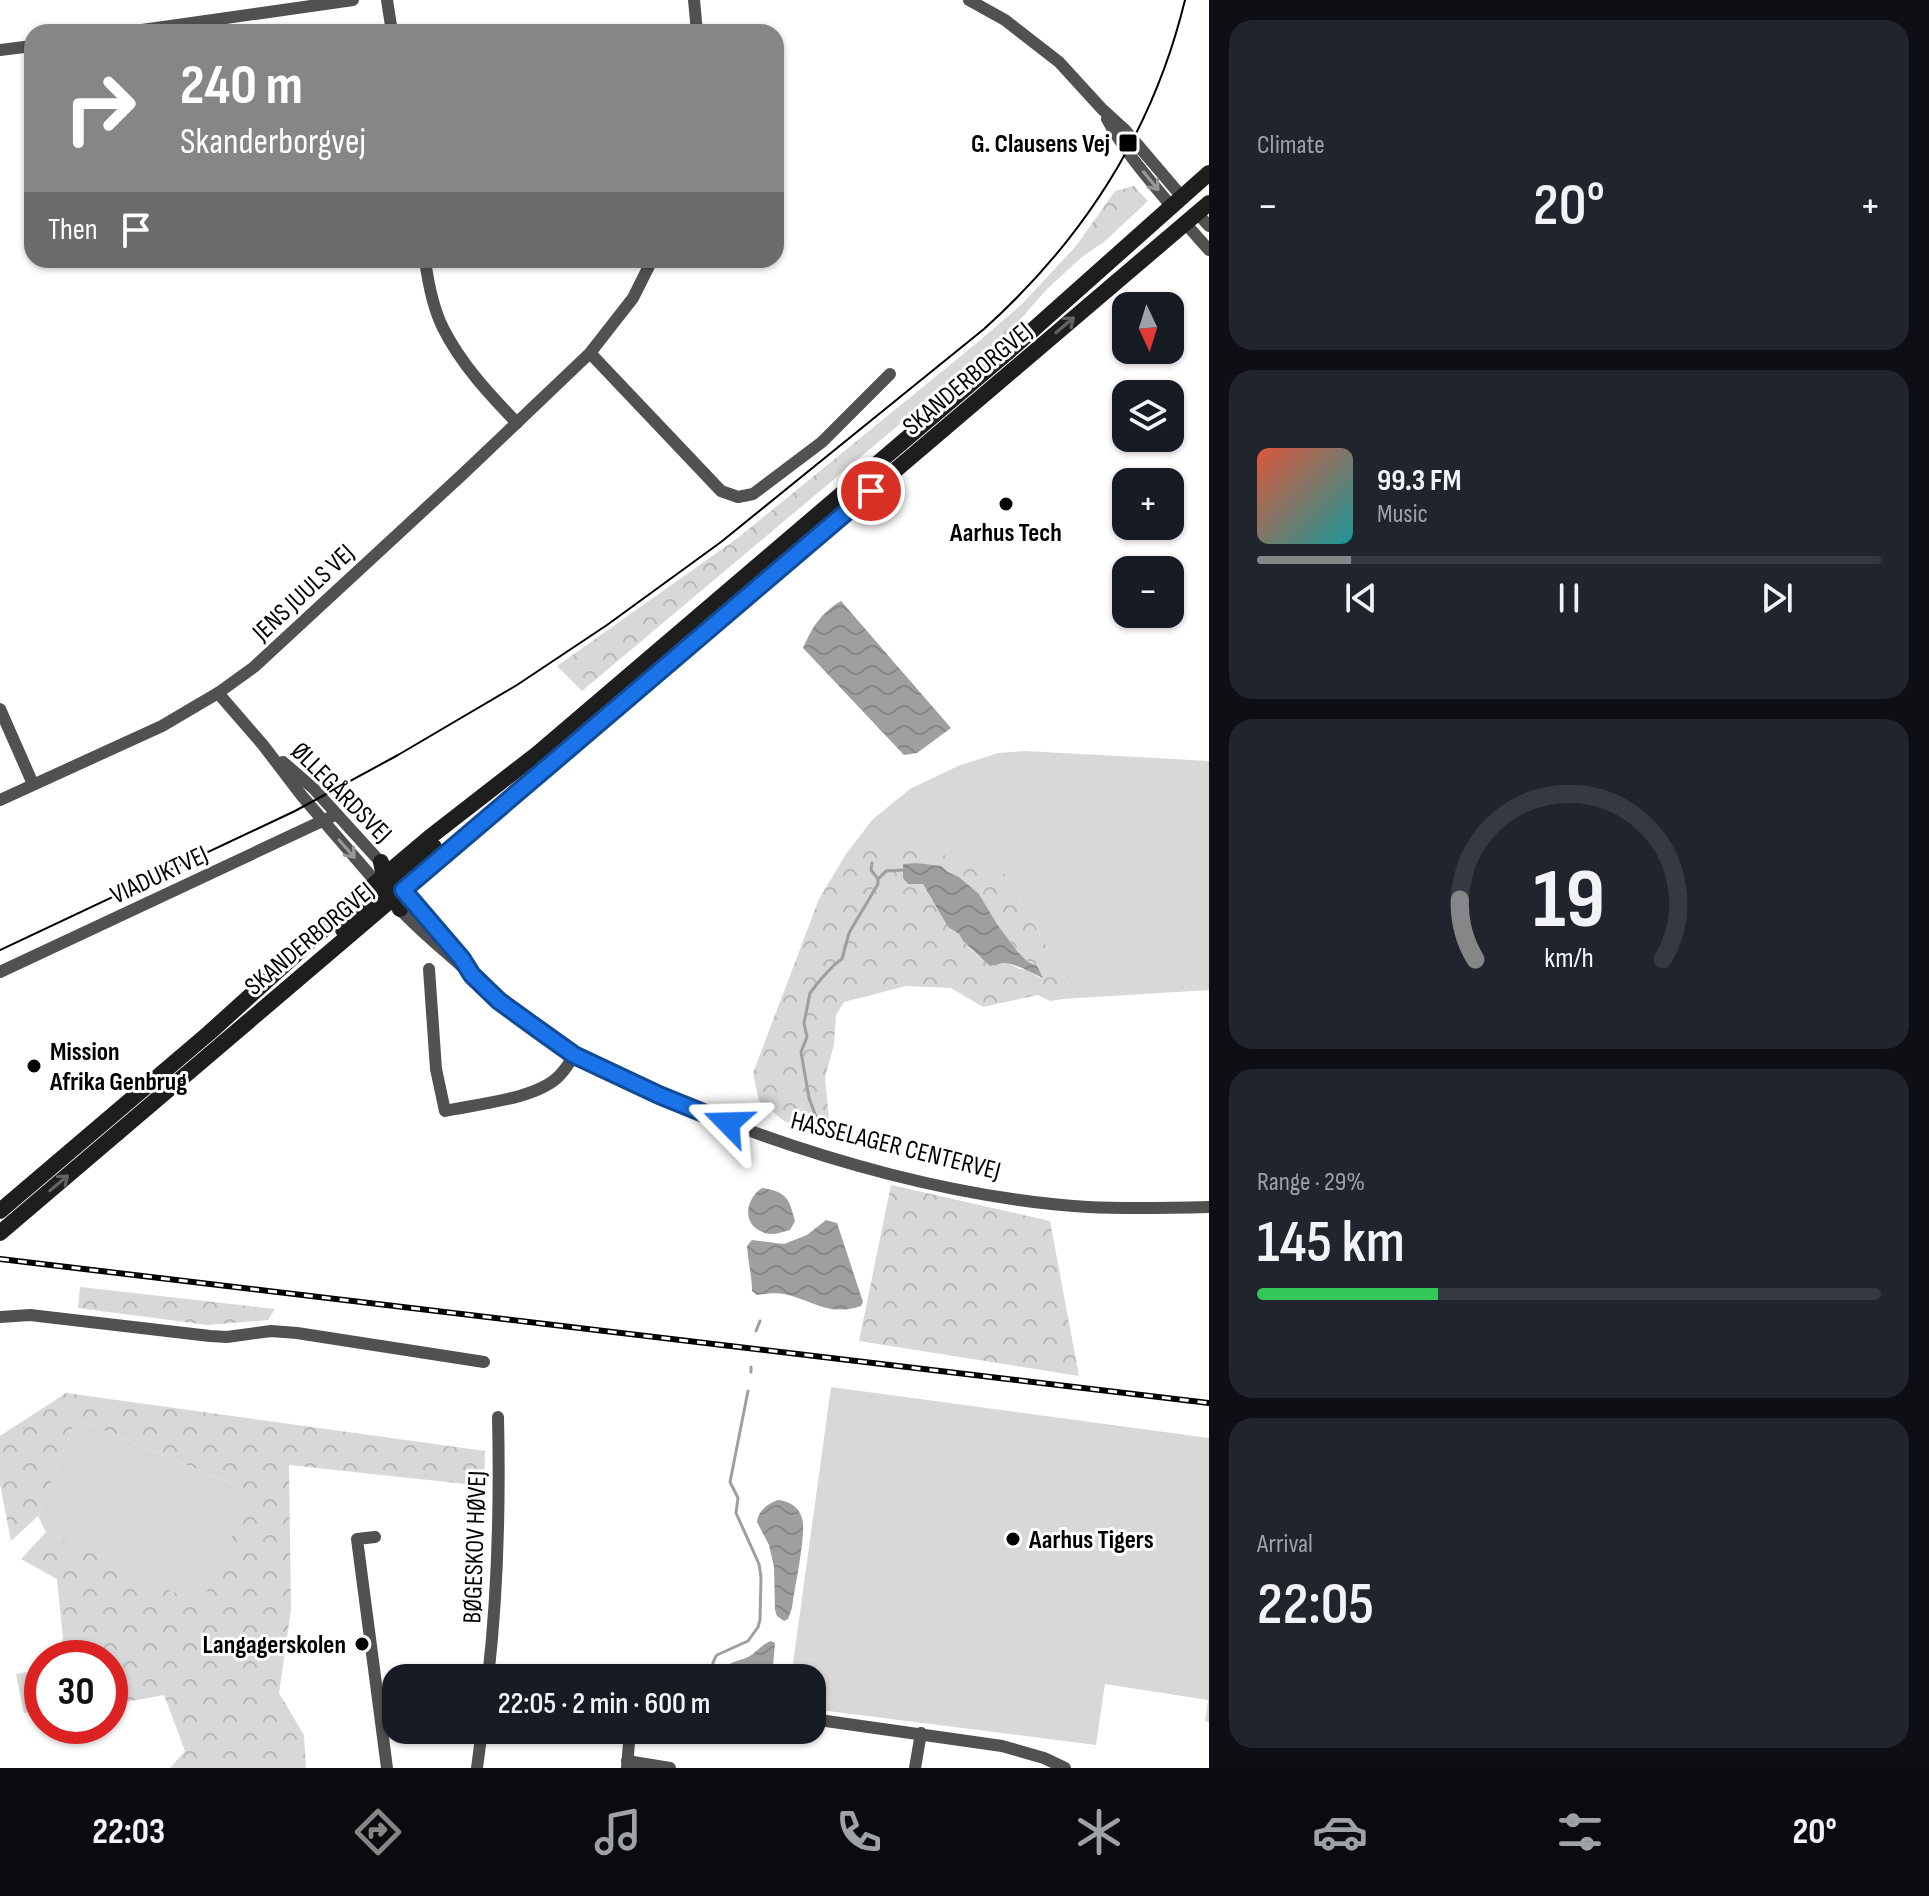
<!DOCTYPE html>
<html lang="en">
<head>
<meta charset="utf-8">
<style>
	:root { --surface:#171b24; --page:#20242c; --text:#f1f3f6; --muted:#9ea1a6; --line:#363941; --accent:#858687 }
	body { margin:0; font-family:"Sofia Sans Condensed",sans-serif; background:var(--page); color:var(--text); height:100vh; display:flex; flex-direction:column; font-size:30px; white-space:nowrap }
	* { box-sizing:border-box; margin:0 }
	p { font-size:26px; color:var(--muted) }
	.icon { flex:none; width:44px; height:44px; fill:none; stroke:currentColor; stroke-width:2; stroke-linecap:round; stroke-linejoin:round }
	.map { position:relative; flex:1; overflow:hidden }
	.drawer { display:flex; flex-direction:column; gap:20px; padding:20px; background:#0d0f14; width:720px }
	.drawer>* { flex:none }
	.guide { position:absolute; left:24px; top:24px; width:760px; height:244px; border-radius:24px; box-shadow:0 2px 6px #0004; background:#858687; color:#fff; overflow:hidden }
	.needle { width:52px; rotate:176deg }
	.fabs { position:absolute; left:1112px; top:292px; display:grid; gap:16px }
	.fabs a { display:grid; place-items:center; width:72px; height:72px; border-radius:16px; background:var(--surface); box-shadow:0 2px 6px #0004; font-size:40px }
	.speed { position:absolute; left:24px; top:1640px; display:flex; gap:16px; font-size:40px; font-weight:700; text-align:center }
	.speed>* { display:grid; place-content:center; width:104px; height:104px; border-radius:50%; background:var(--surface); box-shadow:0 2px 6px #0004; line-height:1 }
	.speed .limit { border:12px solid #d22; background:#fff; color:#111 }
	.pin { position:absolute; display:grid; place-items:center; width:68px; height:68px; color:#fff; margin:-34px; border:4px solid #fff; border-radius:50%; box-shadow:0 2px 8px #0007 }
	.me { position:absolute; width:88px; margin:-44px; rotate:292deg; stroke-linejoin:round; filter:drop-shadow(0 0 6px #0008) }
	.turn { display:flex; align-items:center; gap:28px; height:168px; padding:0 24px; font-size:36px }
	.turn .icon { width:104px; height:104px; stroke-width:2.5 }
	.turn b { display:block; font-size:56px; line-height:68px }
	.then { display:flex; align-items:center; height:76px; padding:0 24px; background:#0003; gap:16px; font-size:30px }
	.big { font-size:60px; font-weight:600; line-height:1.1 }
	.drawer .widget { flex:1; display:flex; flex-direction:column; justify-content:center; gap:12px; min-width:0; padding:0 28px; border-radius:24px; background:var(--page) }
	.drawer .dial { align-items:center; gap:0 }
	.dial svg { height:208px; overflow:visible; fill:none; stroke:var(--line); stroke-width:7; stroke-linecap:round; text-anchor:middle }
	.dial text { fill:var(--text); stroke:none }
	.song { display:flex; align-items:center; gap:24px }
	.cover { width:96px; height:96px; border-radius:12px; background:linear-gradient(135deg,hsl(10 70% 55%),hsl(180 70% 35%)) }
	.played { height:8px; border-radius:4px; background:linear-gradient(90deg,var(--accent) 15%,var(--line) 15%) }
	.keys { display:flex; justify-content:space-around; direction:ltr }
	.heat { display:flex; justify-content:space-between; align-items:center; font-size:44px; direction:ltr }
	.charge { height:12px; border-radius:6px; background:linear-gradient(90deg,#34c759 29%,var(--line) 0) }
	.trip { position:absolute; left:382px; top:1664px; width:444px; height:80px; border-radius:24px; background:var(--surface); box-shadow:0 2px 6px #0004; font-weight:600; line-height:80px; text-align:center }
	.tab-bar { display:flex; height:128px; justify-content:space-around; align-items:center; background:#090b0e; color:var(--muted) }
	.tab-bar .icon { width:56px; height:56px }
	.tab-bar .active { color:var(--accent) }
	.tab-bar b { font-size:36px; color:var(--text) }
	main { display:flex; flex:1; min-height:0 }
	.map>svg:first-child { display:block }
	.grass { fill:#d8d8d8 }
	.forest { fill:url(#forest-crowns); fill-rule:evenodd }
	.water { fill:url(#water-waves) }
	.lines { fill:none; stroke-linecap:round; stroke-linejoin:round }
	.stream { stroke:#9f9f9f; stroke-width:3 }
	.street { stroke:#515151; stroke-width:12 }
	.secondary { stroke:#1e1e1e; stroke-width:16 }
	.tram { stroke:#000; stroke-width:2 }
	.rail-casing { stroke:#000; stroke-width:6 }
	.rail { stroke:#fff; stroke-width:3; stroke-dasharray:9; stroke-linecap:butt }
	.oneway { stroke:#979797 }
	.oneway2 { stroke:#626262 }
	.route-casing { stroke:#114b97; stroke-width:20 }
	.route { stroke:#1a73e8; stroke-width:14 }
	.poi-dot { fill:#000; stroke:#fff; stroke-width:3 }
	.labels { text-anchor:middle; stroke-width:6; stroke-linejoin:round; paint-order:stroke }
	.poi-label { font-size:26px; font-weight:bold; fill:#000; stroke:#fff; text-anchor:end }
	.street-label { font-size:26px; fill:#000; stroke:#fff }
</style>
</head>
<body>
<main>
<div class="map">
<svg width="1209" height="1768" viewBox="0 0 1209 1768">
	<defs>
		<pattern id="forest-crowns" width="20" height="18" patternUnits="userSpaceOnUse" patternTransform="scale(2)"><rect width="20" height="18" fill="#d8d8d8"/><path d="M2 6a3 3 0 1 1 6 0M12 15a3 3 0 1 1 6 0" fill="none" stroke="#b8b8b8"/></pattern>
		<pattern id="water-waves" width="16" height="10" patternUnits="userSpaceOnUse" patternTransform="scale(2)"><rect width="16" height="10" fill="#9f9f9f"/><path d="M0 5q4-4 8 0t8 0" fill="none" stroke="#878787"/></pattern>
	</defs>
	<rect width="100%" height="100%" fill="#fff"/>
	<g class="grass">
		<path d="M 1025,751 L 1209,761 L 1209,990 L 1063,999 L 1068,983 L 1005,874 L 846,854 L 873,819 L 910,789 L 958,766 L 998,753 Z"/>
		<path d="M 831,1387 L 1209,1438 L 1209,1722 L 1205,1721 L 1208,1700 L 1105,1684 L 1096,1745 L 812,1709 L 812,1678 L 791,1678 Z"/>
		<path d="M 76,1419 L 252,1492 L 202,1606 L 46,1532 L 38,1516 Z"/>
		<path d="M 39,1670 L 42,1685 L 42,1709 L 24,1713 L 16,1674 Z"/>
	</g>
	<g class="forest">
		<path d="M 1134,186 L 1148,201 L 1105,241 L 1082,257 L 1048,288 L 1007,334 L 582,691 L 557,666 L 739,537 L 978,342 L 1022,304 L 1076,246 L 1115,191 Z"/>
		<path d="M 918,847 L 1005,874 L 1068,983 L 1063,999 L 1050,1001 L 1038,995 L 983,1007 L 951,988 L 906,986 L 844,1002 L 836,1015 L 834,1045 L 825,1077 L 831,1140 L 784,1121 L 759,1101 L 753,1073 L 819,899 L 846,854 L 867,848 ZM 916,863 L 941,866 L 948,872 L 959,877 L 979,894 L 997,924 L 1017,951 L 1028,962 L 1037,966 L 1040,978 L 1029,970 L 1020,969 L 1007,963 L 999,964 L 979,957 L 963,941 L 959,934 L 948,927 L 923,884 L 919,884 L 903,864 Z"/>
		<path d="M 891,1185 L 1050,1221 L 1079,1376 L 859,1341 Z"/>
		<path d="M 80,1287 L 275,1309 L 268,1320 L 208,1325 L 78,1308 Z"/>
		<path d="M 66,1393 L 485,1451 L 484,1486 L 289,1465 L 291,1610 L 279,1693 L 304,1735 L 306,1768 L 170,1768 L 185,1751 L 164,1695 L 110,1705 L 110,1658 L 55,1658 L 63,1638 L 57,1579 L 21,1559 L 46,1532 L 201,1605 L 252,1492 L 76,1419 L 38,1516 L 11,1541 L 0,1484 L 0,1436 Z"/>
	</g>
	<g class="water">
		<path d="M 841,601 L 951,728 L 917,753 L 904,755 L 803,648 C 812,627 821,613 841,601 Z"/>
		<path d="M 916,863 L 941,866 L 948,872 L 959,877 L 979,894 L 997,924 L 1017,951 L 1028,962 L 1037,966 L 1043,978 C 1033,973 1014,963 1004,963 C 999,964 994,965 990,966 L 963,941 L 959,934 L 948,927 L 923,884 L 908,884 L 903,878 L 903,864 Z"/>
		<path d="M 762,1188 C 787,1192 789,1198 795,1221 L 790,1230 C 782,1232 773,1236 765,1233 C 741,1226 745,1199 762,1188 Z"/>
		<path d="M 826,1220 L 837,1223 L 863,1302 L 861,1306 C 828,1317 813,1300 784,1294 C 775,1292 765,1294 757,1295 L 752,1291 C 752,1276 748,1262 747,1246 L 752,1240 L 784,1244 L 807,1235 Z"/>
		<path d="M 778,1500 C 789,1501 799,1507 802,1518 C 807,1532 794,1590 792,1608 L 788,1619 L 784,1621 L 777,1616 L 775,1610 L 774,1567 L 769,1545 L 757,1522 C 758,1511 768,1503 778,1500 Z"/>
		<path d="M 771,1641 L 775,1643 L 772,1678 L 724,1678 L 721,1675 C 726,1661 737,1662 748,1657 C 757,1652 762,1644 771,1641 Z"/>
	</g>
	<g class="lines">
		<g class="stream">
			<path d="M 872,863 L 871,870 L 878,879"/>
			<path d="M 819,1125 L 809,1098 L 801,1052 L 807,1037 L 804,1023 L 810,993 L 821,979 L 835,964 L 842,959 L 849,933 L 878,884 L 878,879 L 886,871 L 904,870"/>
			<path d="M 756,1331 L 760,1321"/>
			<path d="M 751,1372 L 751,1367"/>
			<path d="M 708,1678 C 713,1671 711,1662 717,1655 L 748,1641 L 758,1627 L 760,1620 L 761,1577 L 759,1564 L 736,1513 L 738,1498 L 730,1482 L 748,1391"/>
		</g>
		<g class="street">
			<path d="M 387,0 L 392,32"/>
			<path d="M 694,0 L 697,32"/>
			<path d="M 969,0 L 1005,20 L 1059,62 L 1102,109 L 1125,130 L 1182,197"/>
			<path d="M 128,32 L 353,0"/>
			<path d="M 0,50 L 32,46"/>
			<path d="M 1107,119 C 1124,151 1148,178 1171,206"/>
			<path d="M 1197,213 L 1209,226"/>
			<path d="M 1185,223 L 1209,250"/>
			<path d="M 425,260 C 428,282 433,308 443,328 C 461,364 489,394 517,423"/>
			<path d="M 590,353 L 721,491 L 738,497 L 753,494 L 822,442 L 890,374"/>
			<path d="M 218,693 L 263,745 L 302,796 L 376,882"/>
			<path d="M 0,709 L 33,784"/>
			<path d="M 283,762 L 313,788 L 384,866"/>
			<path d="M 0,800 L 162,726 L 218,693 L 254,667 L 464,473 L 590,353 L 633,298 L 652,260"/>
			<path d="M 403,890 L 457,953"/>
			<path d="M 394,903 C 416,928 444,950 469,973 C 502,1002 535,1032 574,1055 C 586,1061 600,1067 612,1073 C 642,1087 671,1100 701,1112 C 820,1160 959,1199 1088,1207 C 1128,1209 1169,1208 1209,1207"/>
			<path d="M 429,969 L 436,1069 L 445,1111 C 477,1104 537,1099 559,1076 C 565,1070 570,1062 574,1055"/>
			<path d="M 0,972 L 335,815"/>
			<path d="M 0,1317 L 30,1315 L 210,1336 L 227,1337 L 271,1331 L 297,1333 L 484,1362"/>
			<path d="M 375,1537 L 357,1539 L 387,1768"/>
			<path d="M 488,1678 C 498,1591 500,1504 498,1417"/>
			<path d="M 812,1719 L 1002,1746 L 1044,1758 L 1065,1768"/>
			<path d="M 627,1761 L 670,1768"/>
			<path d="M 477,1768 L 482,1730"/>
			<path d="M 627,1768 L 630,1730"/>
			<path d="M 915,1768 L 921,1733"/>
		</g>
		<g class="secondary">
			<path d="M 400,909 C 395,900 392,893 396,882 L 434,847"/>
			<path d="M 343,930 L 382,888 L 384,876 L 381,862"/>
			<path d="M 0,1211 L 209,1033 L 366,891 L 430,837 L 537,754 L 1008,352 L 1209,173"/>
			<path d="M 0,1233 L 1209,203"/>
		</g>
		<path class="tram" d="M 0,950 L 295,811 L 398,755 L 517,685 L 607,625 L 721,542 L 984,329 C 1084,239 1153,132 1185,0"/>
		<defs>
			<path id="rail" d="M 0,1259 L 1209,1403"/>
		</defs>
		<use href="#rail" class="rail-casing"/>
		<use href="#rail" class="rail"/>
	</g>
	<defs><path id="oneway-shaft" d="M-6 0H5M1.5-3L5.5 0L1.5 3" fill="none" stroke-width="1.6" stroke-linecap="round" stroke-linejoin="round" transform="scale(2)"/></defs>
	<g class="oneway">
		<use href="#oneway-shaft" transform="translate(1151 181) rotate(51)"/>
		<use href="#oneway-shaft" transform="translate(347 849) rotate(49)"/>
	</g>
	<g class="oneway2">
		<use href="#oneway-shaft" transform="translate(1065 325) rotate(-40)"/>
		<use href="#oneway-shaft" transform="translate(59 1183) rotate(-40)"/>
	</g>
	<g class="lines">
		<defs>
			<path id="route" d="M 728,1123 L 659,1095 L 574,1055 L 539,1030 L 499,1001 L 472,975 L 462,959 L 403,890 L 871,491"/>
		</defs>
		<use href="#route" class="route-casing"/>
		<use href="#route" class="route"/>
	</g>
	<g class="poi-dot">
		<rect x="1118" y="133" width="20" height="20" rx="4"/>
		<circle cx="1006" cy="504" r="8"/>
		<circle cx="34" cy="1066" r="8"/>
		<circle cx="1013" cy="1539" r="8"/>
		<circle cx="362" cy="1644" r="8"/>
	</g>
	<g class="labels">
		<g class="poi-label">
			<text x="1110" y="152">G. Clausens Vej</text>
			<text x="1006" y="541" text-anchor="middle">Aarhus Tech</text>
			<text x="50" y="1060" text-anchor="start">Mission<tspan x="50" dy="30">Afrika Genbrug</tspan></text>
			<text x="1029" y="1548" text-anchor="start">Aarhus Tigers</text>
			<text x="346" y="1653">Langagerskolen</text>
		</g>
		<g class="street-label">
			<text transform="translate(967 378) rotate(-40)" y="9">SKANDERBORGVEJ</text>
			<text transform="translate(303 592) rotate(-43)" y="9">JENS JUULS VEJ</text>
			<text transform="translate(342 792) rotate(45)" y="9">ØLLEGÅRDSVEJ</text>
			<text transform="translate(159 874) rotate(-25)" y="9">VIADUKTVEJ</text>
			<text transform="translate(309 938) rotate(-40)" y="9">SKANDERBORGVEJ</text>
			<text transform="translate(896 1145) rotate(14)" y="9">HASSELAGER CENTERVEJ</text>
			<text transform="translate(474 1547) rotate(-88)" y="9">BØGESKOV HØVEJ</text>
		</g>
	</g>
</svg>
<div class="fabs">
<a><svg class="needle" viewBox="-14 -14 28 28"><path d="M0-13l5 13h-10z" fill="#e53935"/><path d="M0 13l5-13h-10z" fill="#9ea1a6"/></svg></a>
<a><svg class="icon" aria-label="layers" viewBox="0 0 24 24"><path d="M12 4l9 5-9 5-9-5zM3 14l9 5 9-5"/></svg></a>
<a>+</a>
<a>−</a>
</div>
<div class="speed"><div class="limit">30</div></div>
<div class="pin" style="left:871px;top:491px;background:#d93025"><svg class="icon" aria-label="arrive" viewBox="0 0 24 24"><path d="M6 21V4h12l-3 4 3 4H6"/></svg></div>
<svg class="me" style="left:728px;top:1123px" viewBox="-20 -20 40 40"><path d="M0-17L14 15 0 8-14 15z" fill="#1a73e8" stroke="#fff" stroke-width="4"/></svg>
<div class="trip">22:05 · 2 min · 600 m</div>
<div class="guide">
<div class="turn"><svg class="icon" aria-label="right" viewBox="0 0 24 24"><path d="M7 20v-9h11M14 6l5 5-5 5"/></svg><div><b>240 m</b>Skanderborgvej</div></div>
<div class="then">Then<svg class="icon" aria-label="arrive" viewBox="0 0 24 24"><path d="M6 21V4h12l-3 4 3 4H6"/></svg></div>
</div>
</div>
<section class="drawer">
<div class="widget"><p>Climate</p>
<div class="heat"><a>−</a><b class="big">20°</b><a>+</a></div>
</div>
<div class="widget">
<div class="song"><i class="cover"></i><div><b>99.3 FM</b><p>Music</p></div></div>
<div class="played"></div>
<div class="keys"><svg class="icon" aria-label="previous" viewBox="0 0 24 24"><path d="M18 5L8 12l10 7zM5 5v14"/></svg><svg class="icon" aria-label="pause" viewBox="0 0 24 24"><path d="M8 5v14M16 5v14"/></svg><svg class="icon" aria-label="next" viewBox="0 0 24 24"><path d="M6 5l10 7-10 7zM19 5v14"/></svg></div>
</div>
<div class="widget dial"><svg viewBox="0 0 100 80">
<path d="M14 69A42 42 0 1 1 86 69"/>
<path d="M14 69A42 42 0 0 1 8 46" stroke="#858687"/>
<text x="50" y="56" font-size="32" font-weight="700">19</text>
<text x="50" y="72" font-size="11">km/h</text>
</svg></div>
<div class="widget"><p>Range · 29%</p><b class="big">145 km</b><div class="charge"></div></div>
<div class="widget"><p>Arrival</p><b class="big">22:05</b></div>
</section>
</main>
<nav class="tab-bar">
<b>22:03</b>
<svg class="icon active" aria-label="directions" viewBox="0 0 24 24"><path d="M12 3l9 9-9 9-9-9zM9 14v-3h6M13 9l2 2-2 2"/></svg>
<svg class="icon" aria-label="music" viewBox="0 0 24 24"><path d="M9 18V5l10-2v13"/><circle cx="6" cy="18" r="3"/><circle cx="16" cy="16" r="3"/></svg>
<svg class="icon" aria-label="phone" viewBox="0 0 24 24"><path d="M5 4h4l2 5-3 2q2 4 5 5l2-3 5 2v4C11 20 4 13 5 4z"/></svg>
<svg class="icon" aria-label="climate" viewBox="0 0 24 24"><path d="M12 3v18M4 7l16 10M4 17L20 7"/></svg>
<svg class="icon" aria-label="car" viewBox="0 0 24 24"><path d="M5 17H2v-5l4-1 3-4h7l3 4 3 1v5h-3M9 17h6M6 11h13"/><circle cx="7" cy="17" r="2"/><circle cx="17" cy="17" r="2"/></svg>
<svg class="icon" aria-label="filters" viewBox="0 0 24 24"><path d="M4 7h16M4 17h16"/><circle cx="9" cy="7" r="2"/><circle cx="15" cy="17" r="2"/></svg>
<b>20°</b>
</nav>
</body>
</html>
